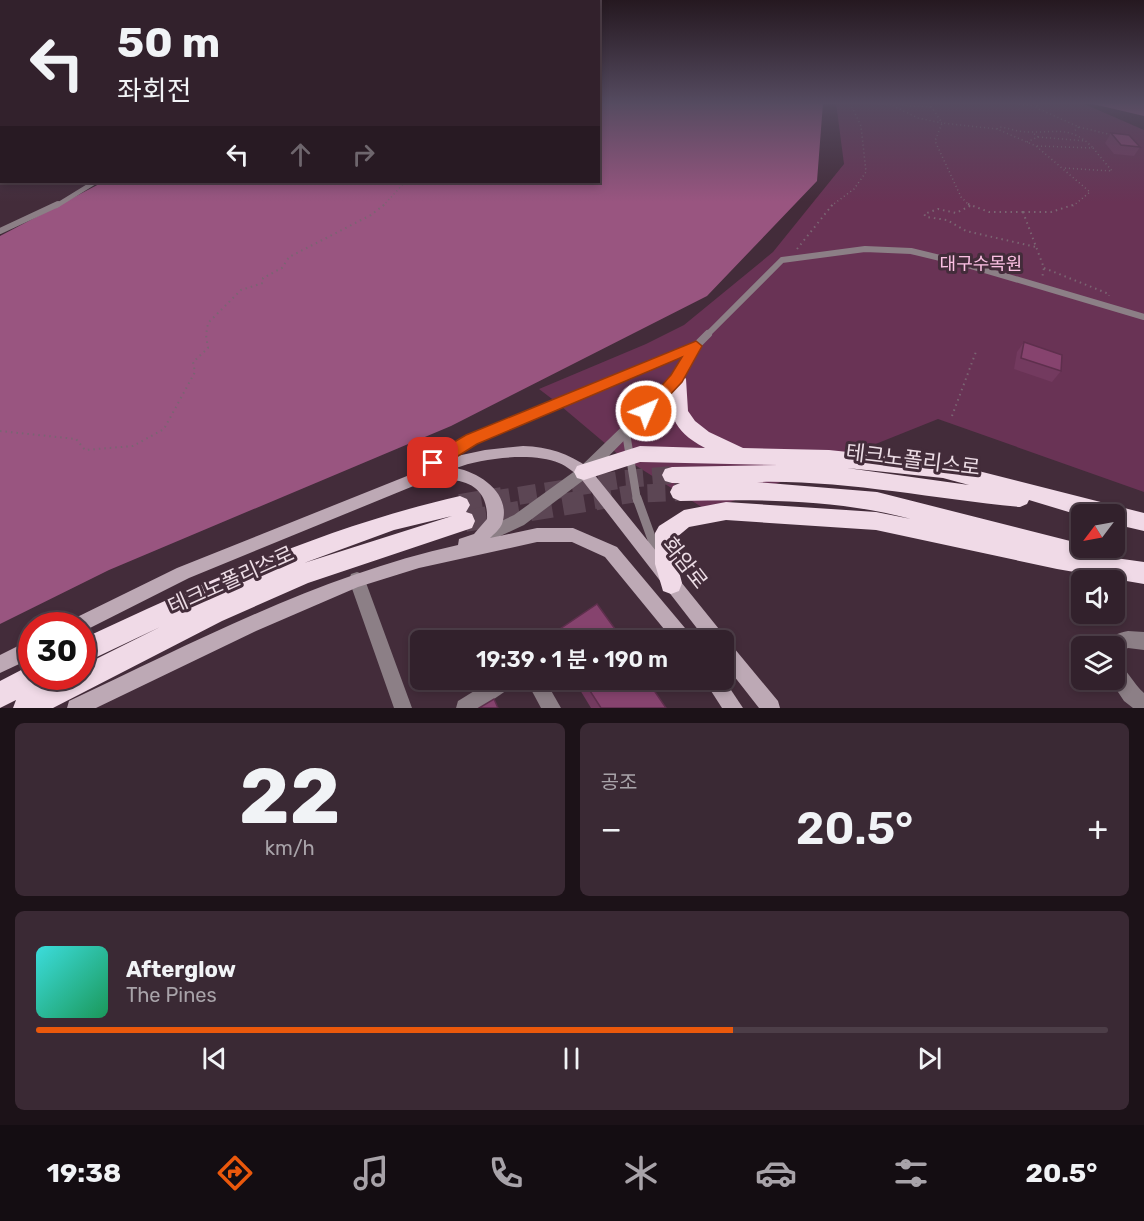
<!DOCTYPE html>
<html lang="ko">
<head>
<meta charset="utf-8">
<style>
	:root { --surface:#32212c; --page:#3a2934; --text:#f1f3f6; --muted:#a8a3a9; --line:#4d3e48; --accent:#ea580c }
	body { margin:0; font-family:Rubik,"Noto Sans KR",sans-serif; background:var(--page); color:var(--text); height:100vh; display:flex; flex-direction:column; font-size:22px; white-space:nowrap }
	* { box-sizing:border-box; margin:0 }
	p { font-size:20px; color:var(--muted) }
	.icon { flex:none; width:33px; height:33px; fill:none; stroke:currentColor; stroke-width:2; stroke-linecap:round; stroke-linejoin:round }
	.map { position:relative; height:708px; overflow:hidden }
	.panel { display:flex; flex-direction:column; gap:15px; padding:15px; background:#1c1218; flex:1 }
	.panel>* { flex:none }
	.banner { position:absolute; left:0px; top:0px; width:600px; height:183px; box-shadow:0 3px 9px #0003,0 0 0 2px var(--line); background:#32212c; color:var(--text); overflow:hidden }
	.needle { width:39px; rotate:238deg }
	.fabs { position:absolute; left:1071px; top:504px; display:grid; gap:12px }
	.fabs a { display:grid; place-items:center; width:54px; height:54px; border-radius:9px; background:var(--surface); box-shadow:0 3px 9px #0003,0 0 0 2px var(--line); font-size:30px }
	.speed { position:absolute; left:18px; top:612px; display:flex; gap:12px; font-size:30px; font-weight:700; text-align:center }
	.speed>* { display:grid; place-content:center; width:78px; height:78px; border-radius:50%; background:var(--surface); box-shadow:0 3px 9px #0003,0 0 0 2px var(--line); line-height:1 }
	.speed .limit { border:9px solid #d22; background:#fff; color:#111 }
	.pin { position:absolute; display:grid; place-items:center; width:51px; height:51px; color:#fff; margin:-26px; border-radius:12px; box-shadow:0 3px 9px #0006 }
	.me { position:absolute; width:66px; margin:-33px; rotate:45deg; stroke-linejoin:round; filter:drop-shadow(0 0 4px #0008) }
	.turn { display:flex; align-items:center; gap:21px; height:126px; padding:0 18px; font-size:27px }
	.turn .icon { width:78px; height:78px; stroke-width:2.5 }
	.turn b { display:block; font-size:42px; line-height:51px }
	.lanes { display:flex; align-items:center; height:57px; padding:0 18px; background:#0003; justify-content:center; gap:30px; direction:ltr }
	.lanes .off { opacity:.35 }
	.big { font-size:45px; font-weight:600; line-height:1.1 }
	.panel .tile { flex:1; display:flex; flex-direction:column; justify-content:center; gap:9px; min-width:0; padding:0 21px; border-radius:9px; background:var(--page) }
	.panel .dial { align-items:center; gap:0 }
	.dial b { font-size:78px; line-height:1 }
	.song { display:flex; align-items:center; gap:18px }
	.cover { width:72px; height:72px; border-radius:9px; background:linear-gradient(135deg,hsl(180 70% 55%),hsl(150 70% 35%)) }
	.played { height:6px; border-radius:3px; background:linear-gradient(90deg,var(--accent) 65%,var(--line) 65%) }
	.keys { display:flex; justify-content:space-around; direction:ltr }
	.heat { display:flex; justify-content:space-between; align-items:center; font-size:33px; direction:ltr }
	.panel .tiles { flex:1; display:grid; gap:15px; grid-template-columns:1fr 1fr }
	.tile:last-child { grid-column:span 2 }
	.trip { position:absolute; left:410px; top:630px; width:324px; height:60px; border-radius:9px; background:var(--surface); box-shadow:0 3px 9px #0003,0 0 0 2px var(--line); font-weight:600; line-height:60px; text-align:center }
	.tab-bar { display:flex; height:96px; justify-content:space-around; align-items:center; background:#140d12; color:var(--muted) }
	.tab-bar .icon { width:42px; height:42px }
	.tab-bar .active { color:var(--accent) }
	.tab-bar b { font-size:27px; color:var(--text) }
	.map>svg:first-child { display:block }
	.green { fill:#693355 }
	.forest { fill:#995580 }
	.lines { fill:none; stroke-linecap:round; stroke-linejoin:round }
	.trunk-tunnel-far1 { stroke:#5c4654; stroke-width:18; stroke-dasharray:18 9; stroke-linecap:butt }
	.trunk-tunnel { stroke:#5c4654; stroke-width:22; stroke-dasharray:22 11; stroke-linecap:butt }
	.path-far1 { stroke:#7a6572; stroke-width:1.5; stroke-dasharray:1 3; stroke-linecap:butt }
	.path { stroke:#7a6572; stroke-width:2; stroke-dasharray:1.5 4; stroke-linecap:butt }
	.service-far3 { stroke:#8c7f86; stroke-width:4.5 }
	.service-far2 { stroke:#8c7f86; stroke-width:6 }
	.service-far1 { stroke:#8c7f86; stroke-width:8 }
	.service { stroke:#8c7f86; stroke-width:9 }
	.minor { fill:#8c7f86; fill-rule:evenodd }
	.secondary { fill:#bda9b5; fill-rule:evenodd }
	.trunk { fill:#f0dae7; fill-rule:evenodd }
	.wall { fill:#733a5f }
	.building { fill:#86436e; stroke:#5e2f4d; stroke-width:1.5 }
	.route { fill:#ea580c; stroke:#983908; stroke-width:1.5 }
	.labels { text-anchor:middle; stroke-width:6; stroke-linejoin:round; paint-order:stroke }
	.park-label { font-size:18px; fill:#fbc0e3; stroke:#432c3a }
	.near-street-label { font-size:21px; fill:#ecdce5; stroke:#432c3a }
</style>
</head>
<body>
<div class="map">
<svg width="1144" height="708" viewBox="0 0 1144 708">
	<rect width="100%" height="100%" fill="#432c3a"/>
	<path class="green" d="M 836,103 L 1082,103 L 1144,130 L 1144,492 L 938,419 L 708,511 L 619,455 L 562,407 L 658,364 L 560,405 L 539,389 L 646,344 L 684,325 L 773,252 L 844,164 Z"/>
	<g class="forest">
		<path d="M 599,103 L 823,103 L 817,181 L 707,296 L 451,426 L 109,570 L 0,624 L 0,236 L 103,182 L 598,182 Z"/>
		<path d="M 1089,103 L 1144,103 L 1144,116 L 1093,104 Z"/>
	</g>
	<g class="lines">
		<g class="trunk-tunnel-far1">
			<path d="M 492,500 L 625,479 L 672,475"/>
			<path d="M 594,500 L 630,494 L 680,492"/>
		</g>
		<g class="trunk-tunnel">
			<path d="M 460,505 L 502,498"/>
			<path d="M 465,521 L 603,498"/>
		</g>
		<g class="path-far1">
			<path d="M 862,103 L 932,107"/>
			<path d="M 892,103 L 891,105 L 918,118 L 942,123"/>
			<path d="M 929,103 L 942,123"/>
			<path d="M 1011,103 L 1035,106"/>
			<path d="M 1035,103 L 1038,105 L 1035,106 L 1037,108 L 1079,127 L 1073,132"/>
			<path d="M 598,105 L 600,103"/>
			<path d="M 1079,127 L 1112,135"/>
			<path d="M 997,129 L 1000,127 C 1009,128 1018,132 1028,132 C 1056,133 1071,125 1093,148"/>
			<path d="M 1038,137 L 1086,141"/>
			<path d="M 1027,142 L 1038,137 L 1032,132"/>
			<path d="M 1037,146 L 1093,148 L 1112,171 L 1063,168"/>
			<path d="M 383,206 L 405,182"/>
			<path d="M 831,206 L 854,189 L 866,172 L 861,126 L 850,103"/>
			<path d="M 970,206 L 961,197 L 935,141 L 942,123 L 997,129 L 1036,146 L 1090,192 L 1073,206"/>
		</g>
		<g class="path">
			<path d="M 968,204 L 989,212 L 1023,212"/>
			<path d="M 970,206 L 956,213 L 938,209 L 924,214 L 926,217 L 947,220 L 966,231 L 1036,247"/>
			<path d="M 1023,212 L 1051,212 L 1076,204"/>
			<path d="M 1023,212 L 1044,268 L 1042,278"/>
			<path d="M 797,249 L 833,204"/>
			<path d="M 1044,268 L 1109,294 L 1109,296"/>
			<path d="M 952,416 L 977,349"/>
			<path d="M 0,431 L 76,439 L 85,450 L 133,446 L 164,429 L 195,372 L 193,362 L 208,348 L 206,335 L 208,323 L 241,290 L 263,283 L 263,278 L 282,268 L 289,257 L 371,215 L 385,204"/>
		</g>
		<path class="service-far3" d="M 56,206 L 95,182"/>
		<g class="service-far2">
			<path d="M 0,231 L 58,204"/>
			<path d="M 707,335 L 782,260 L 865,249 L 911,251 L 961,263 L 1144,317"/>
		</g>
		<g class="service-far1">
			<path d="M 626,433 L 637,500"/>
			<path d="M 414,475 L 471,440 L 696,346 L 708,334"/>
		</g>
		<path class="service" d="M 637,498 L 658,556"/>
		<g class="minor">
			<path d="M 696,342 L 702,346 L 674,390 L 589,476 L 524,525 L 483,544 L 478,542 L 475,537 L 478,532 L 514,515 L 579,468 L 666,384 L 692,343 Z"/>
			<path d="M 357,572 L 363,574 L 365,580 L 412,708 L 394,708 L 349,580 L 351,574 Z"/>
			<path d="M 1128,631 L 1144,632 L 1144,650 L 1128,648 L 1114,655 L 1114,646 L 1105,646 C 1109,636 1118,633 1128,631 Z"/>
			<path d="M 1114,661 C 1127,667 1133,684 1144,693 L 1144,708 L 1133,708 L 1124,701 L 1110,680 L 1114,680 Z"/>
			<path d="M 492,680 L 516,680 L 513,686 L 481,708 L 456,708 L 458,701 Z"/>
			<path d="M 526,680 L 545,680 L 561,708 L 541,708 Z"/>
		</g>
		<g class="secondary">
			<path d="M 523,446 C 549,447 568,453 589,468 L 723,634 L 726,640 L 729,642 L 778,701 L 780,708 L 759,708 L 723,662 L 723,640 L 706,640 L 579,476 C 573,472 567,466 559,463 C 533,452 482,458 456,468 C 481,473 512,494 502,524 C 500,529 494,534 490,538 L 537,528 L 573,528 L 617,547 L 690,634 L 693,640 L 673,640 L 605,557 L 572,542 L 537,542 L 419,568 L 358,587 L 256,631 L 96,708 L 67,708 L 69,701 C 195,642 321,575 458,545 L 459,539 L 474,534 L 487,519 C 488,496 476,482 452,480 C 445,479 439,481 433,478 L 189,578 L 82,632 L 82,626 L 69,626 L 71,620 L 177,568 L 457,456 L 485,450 Z"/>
			<path d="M 32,639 L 32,658 L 0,673 L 0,655 Z"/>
			<path d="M 723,678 L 743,708 L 722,708 L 704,680 Z"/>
		</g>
		<g class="trunk">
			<path d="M 677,373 L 683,375 L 686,379 L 688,411 L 695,421 L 709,432 L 743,448 L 829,450 L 943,462 L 1144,513 L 1144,531 L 1114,524 L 1114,514 L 1082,516 L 1029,500 L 1027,504 L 1020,507 C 932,499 846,480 757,482 L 877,492 L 1082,544 L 1082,548 L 1091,548 L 1094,555 L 1144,562 L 1144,584 L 1057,569 L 876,530 L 726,520 L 689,527 L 677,537 L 677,564 L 682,583 L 679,591 L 671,594 L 663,591 L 655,564 L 655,533 L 659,526 L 684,510 L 726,502 L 876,512 L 911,519 C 837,499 757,499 680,501 L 673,498 L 670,492 L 673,486 L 680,483 L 707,483 L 672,483 L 665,481 L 662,475 L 665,469 L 672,467 L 778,465 L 640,462 L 584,480 L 577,478 L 574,472 L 577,466 L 640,446 L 705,448 C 670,429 671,415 668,379 L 671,375 ZM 847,468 L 943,478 L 969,485 Z"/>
			<path d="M 460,496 L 467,499 L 470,505 L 466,512 L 472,514 L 475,521 L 472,528 L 308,583 L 222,621 L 53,708 L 13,708 L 16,700 L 0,708 L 0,681 L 27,667 L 32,665 L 32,676 L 48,676 L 45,685 L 40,687 L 62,676 L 82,676 L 82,666 L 160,627 L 82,664 L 82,639 C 205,582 328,526 460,496 ZM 452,516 L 304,563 L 394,530 Z"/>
		</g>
	</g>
	<g class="wall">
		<path d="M 1111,133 L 1140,147 L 1134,156 L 1114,154 L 1105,143 Z"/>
		<path d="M 1024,342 L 1061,371 L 1052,382 L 1014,369 L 1017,352 Z"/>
		<path d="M 554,633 L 623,640 L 554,640 Z"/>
		<path d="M 574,680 L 647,680 L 666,708 L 591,708 Z"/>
	</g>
	<g class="building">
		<path d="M 1111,133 L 1129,135 L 1140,147 L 1121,145 Z"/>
		<path d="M 1024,342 L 1062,355 L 1061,371 L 1021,358 Z"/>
		<path d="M 597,604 L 623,640 L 559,640 L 554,633 Z"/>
		<path d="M 583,680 L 647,680 L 666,708 L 601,708 Z"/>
		<path d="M 494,699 L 498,708 L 479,708 Z"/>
	</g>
	<linearGradient id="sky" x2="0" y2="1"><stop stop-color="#251820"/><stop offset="0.51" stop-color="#554b60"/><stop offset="1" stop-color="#554b60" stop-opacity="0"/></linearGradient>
	<rect width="1144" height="202" fill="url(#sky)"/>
	<path class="route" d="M 696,341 L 702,346 L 682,382 L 651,415 L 641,415 L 639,411 L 671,375 L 682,357 L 477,444 L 439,468 L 433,470 L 427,468 L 425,463 L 427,458 L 466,435 Z"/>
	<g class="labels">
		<g class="park-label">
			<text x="981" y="270">대구수목원</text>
		</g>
		<g class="near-street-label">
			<text transform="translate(913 460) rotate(7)" y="7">테크노폴리스로</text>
			<text transform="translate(685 563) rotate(52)" y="7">화암로</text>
			<text transform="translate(231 580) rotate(-24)" y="7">테크노폴리스로</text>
		</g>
	</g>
</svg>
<div class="fabs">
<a><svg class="needle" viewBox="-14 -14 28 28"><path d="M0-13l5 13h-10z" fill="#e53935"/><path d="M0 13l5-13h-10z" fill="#a8a3a9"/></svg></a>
<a><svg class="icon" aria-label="sound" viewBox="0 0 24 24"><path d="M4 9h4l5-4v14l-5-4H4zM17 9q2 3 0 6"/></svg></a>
<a><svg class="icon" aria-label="layers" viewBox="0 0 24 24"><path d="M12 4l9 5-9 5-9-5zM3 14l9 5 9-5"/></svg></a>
</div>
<div class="speed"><div class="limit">30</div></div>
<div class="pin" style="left:433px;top:463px;background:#d93025"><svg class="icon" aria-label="arrive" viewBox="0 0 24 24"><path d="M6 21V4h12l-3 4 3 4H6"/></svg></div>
<svg class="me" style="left:646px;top:411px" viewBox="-20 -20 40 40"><circle r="17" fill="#ea580c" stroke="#fff" stroke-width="3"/><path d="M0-11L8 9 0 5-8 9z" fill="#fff"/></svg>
<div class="trip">19:39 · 1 분 · 190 m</div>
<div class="banner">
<div class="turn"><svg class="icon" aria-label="left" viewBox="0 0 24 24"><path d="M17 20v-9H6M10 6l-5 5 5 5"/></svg><div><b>50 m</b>좌회전</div></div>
<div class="lanes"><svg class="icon" aria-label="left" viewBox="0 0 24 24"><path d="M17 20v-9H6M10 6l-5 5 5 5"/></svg><svg class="icon off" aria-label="ahead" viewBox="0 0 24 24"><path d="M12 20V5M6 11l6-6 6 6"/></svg><svg class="icon off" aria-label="right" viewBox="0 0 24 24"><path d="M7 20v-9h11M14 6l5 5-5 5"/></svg></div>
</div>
</div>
<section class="panel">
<div class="tiles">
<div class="tile dial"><b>22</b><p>km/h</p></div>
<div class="tile"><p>공조</p>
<div class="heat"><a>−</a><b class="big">20.5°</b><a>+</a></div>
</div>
<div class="tile">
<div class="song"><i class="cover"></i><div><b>Afterglow</b><p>The Pines</p></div></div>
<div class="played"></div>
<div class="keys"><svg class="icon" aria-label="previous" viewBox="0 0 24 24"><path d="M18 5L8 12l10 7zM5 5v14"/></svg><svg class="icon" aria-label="pause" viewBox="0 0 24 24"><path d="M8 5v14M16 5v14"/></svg><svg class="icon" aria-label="next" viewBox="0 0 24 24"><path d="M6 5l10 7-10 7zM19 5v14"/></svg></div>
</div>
</div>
</section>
<nav class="tab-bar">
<b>19:38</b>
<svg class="icon active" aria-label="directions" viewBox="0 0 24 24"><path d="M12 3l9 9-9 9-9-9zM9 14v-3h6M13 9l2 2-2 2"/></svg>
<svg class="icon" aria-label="music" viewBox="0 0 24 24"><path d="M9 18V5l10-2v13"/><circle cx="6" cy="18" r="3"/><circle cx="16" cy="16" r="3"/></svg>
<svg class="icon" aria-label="phone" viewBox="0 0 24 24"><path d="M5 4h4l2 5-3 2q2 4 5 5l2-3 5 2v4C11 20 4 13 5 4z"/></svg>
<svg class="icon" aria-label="climate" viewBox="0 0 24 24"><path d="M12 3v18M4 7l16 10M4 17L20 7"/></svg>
<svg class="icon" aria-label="car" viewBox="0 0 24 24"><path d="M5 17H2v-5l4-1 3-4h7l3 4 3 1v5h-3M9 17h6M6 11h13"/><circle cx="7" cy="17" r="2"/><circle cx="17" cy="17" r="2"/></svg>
<svg class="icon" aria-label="filters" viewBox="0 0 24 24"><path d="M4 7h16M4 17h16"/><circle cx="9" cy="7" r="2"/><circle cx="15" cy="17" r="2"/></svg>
<b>20.5°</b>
</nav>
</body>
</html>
